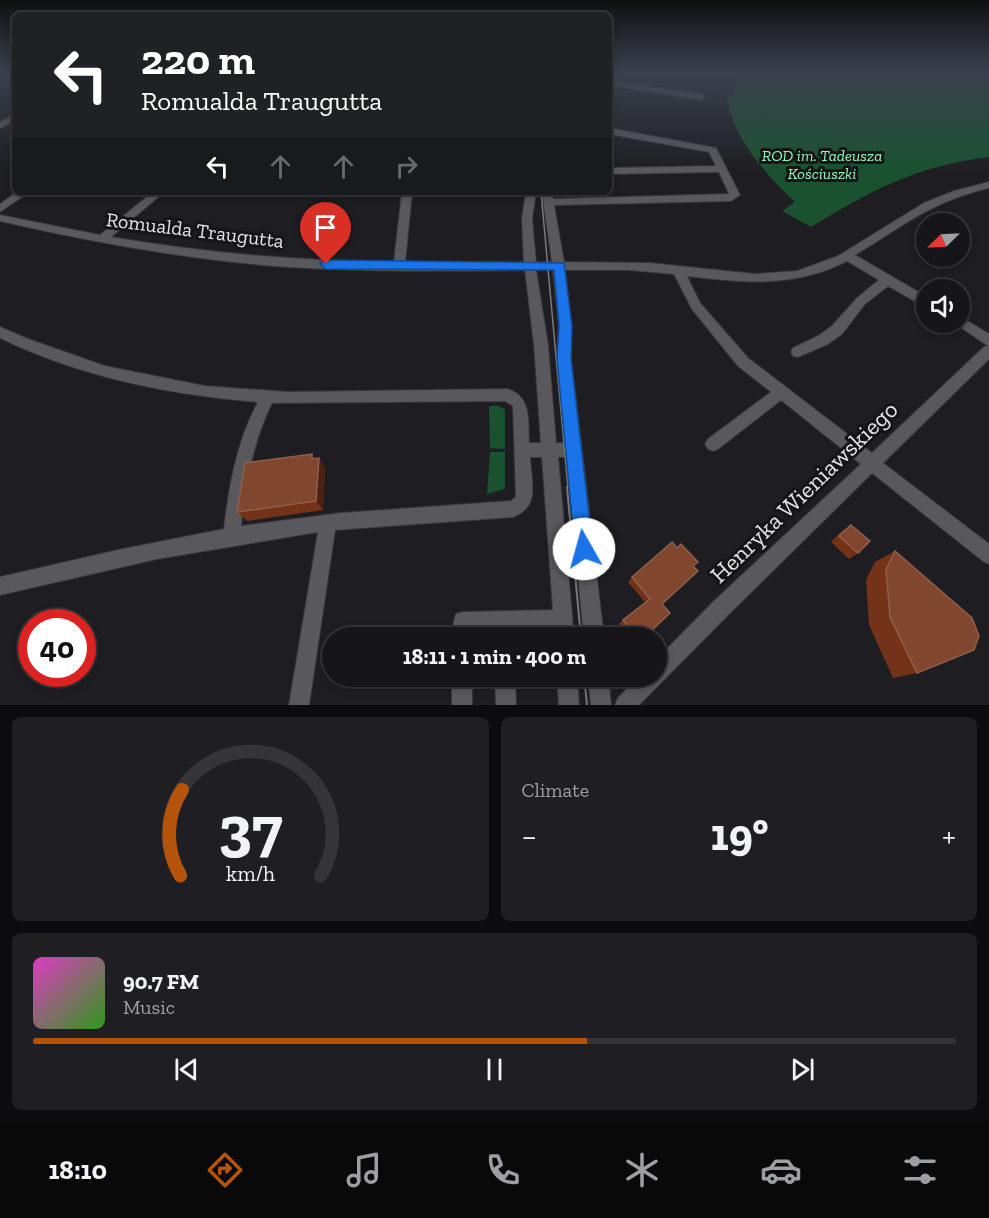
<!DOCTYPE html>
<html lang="en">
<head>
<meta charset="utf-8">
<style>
	:root { --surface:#16161a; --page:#1f1f23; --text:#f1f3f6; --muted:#9e9fa2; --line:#353539; --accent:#b45309 }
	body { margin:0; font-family:"Zilla Slab",serif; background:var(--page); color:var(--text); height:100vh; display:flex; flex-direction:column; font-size:22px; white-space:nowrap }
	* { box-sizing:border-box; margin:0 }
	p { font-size:20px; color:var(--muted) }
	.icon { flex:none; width:33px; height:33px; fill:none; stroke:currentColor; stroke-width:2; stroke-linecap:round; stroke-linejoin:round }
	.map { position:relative; height:705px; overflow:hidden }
	.sheet { display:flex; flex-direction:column; gap:12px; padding:12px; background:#0c0c0e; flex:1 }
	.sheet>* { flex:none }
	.top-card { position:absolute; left:12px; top:12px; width:600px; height:183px; border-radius:9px; box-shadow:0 3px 9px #0003,0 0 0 2px var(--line); background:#202124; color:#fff; overflow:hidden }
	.needle { width:39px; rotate:246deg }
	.tools { position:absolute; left:916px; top:213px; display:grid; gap:12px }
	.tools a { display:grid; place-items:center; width:54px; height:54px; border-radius:50%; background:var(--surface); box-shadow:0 3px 9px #0003,0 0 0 2px var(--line); font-size:30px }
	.speed { position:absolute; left:18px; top:609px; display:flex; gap:12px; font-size:30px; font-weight:700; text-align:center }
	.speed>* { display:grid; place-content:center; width:78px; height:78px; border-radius:50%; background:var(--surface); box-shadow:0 3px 9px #0003,0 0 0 2px var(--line); line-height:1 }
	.speed .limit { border:9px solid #d22; background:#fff; color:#111 }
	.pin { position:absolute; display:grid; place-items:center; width:51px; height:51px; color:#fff; margin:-62px -26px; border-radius:50% 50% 50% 0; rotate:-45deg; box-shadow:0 0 6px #0007 }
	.pin .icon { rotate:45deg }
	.me { position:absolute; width:66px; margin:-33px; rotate:353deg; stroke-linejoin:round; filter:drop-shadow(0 0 4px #0008) }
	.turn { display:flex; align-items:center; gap:21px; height:126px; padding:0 30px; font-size:27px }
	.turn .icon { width:78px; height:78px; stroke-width:2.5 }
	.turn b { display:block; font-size:42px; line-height:51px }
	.lanes { display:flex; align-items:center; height:57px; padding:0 30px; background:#0003; justify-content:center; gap:30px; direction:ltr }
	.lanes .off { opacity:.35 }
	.big { font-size:45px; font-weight:700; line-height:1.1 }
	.sheet .card { flex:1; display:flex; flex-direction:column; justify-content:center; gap:9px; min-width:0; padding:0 21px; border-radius:9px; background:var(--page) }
	.sheet .dial { align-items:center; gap:0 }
	.dial svg { height:156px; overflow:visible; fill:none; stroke:var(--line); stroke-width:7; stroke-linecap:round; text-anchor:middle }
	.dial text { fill:var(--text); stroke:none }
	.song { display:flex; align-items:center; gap:18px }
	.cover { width:72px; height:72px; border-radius:9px; background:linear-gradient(135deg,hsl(310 70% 55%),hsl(110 70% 35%)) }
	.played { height:6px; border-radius:3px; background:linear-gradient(90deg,var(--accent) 60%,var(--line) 60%) }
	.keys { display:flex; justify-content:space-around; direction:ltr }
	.heat { display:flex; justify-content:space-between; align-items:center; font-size:33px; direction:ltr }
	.sheet .tiles { flex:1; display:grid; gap:12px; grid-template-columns:1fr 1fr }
	.card:last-child { grid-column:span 2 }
	.trip { position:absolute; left:322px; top:627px; width:345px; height:60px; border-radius:30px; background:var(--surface); box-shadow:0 3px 9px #0003,0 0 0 2px var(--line); font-weight:700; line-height:60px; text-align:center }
	.tab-bar { display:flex; height:96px; justify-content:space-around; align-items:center; background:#09090a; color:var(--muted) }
	.tab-bar .icon { width:42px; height:42px }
	.tab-bar .selected { color:var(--accent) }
	.tab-bar b { font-size:27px; color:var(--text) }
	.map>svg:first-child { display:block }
	.green { fill:#1a5230 }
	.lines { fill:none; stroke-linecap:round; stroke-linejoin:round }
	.minor-casing { stroke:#39393c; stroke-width:2 }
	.minor { fill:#59585d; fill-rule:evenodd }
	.tram-far1 { stroke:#79797d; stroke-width:1.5 }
	.tram { stroke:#79797d; stroke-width:2 }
	.wall { fill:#743218 }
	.shaded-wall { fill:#4d2212 }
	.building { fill:#81462e; stroke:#905f4b; stroke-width:1.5 }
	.route { fill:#1a73e8; stroke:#114b97; stroke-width:1.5 }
	.labels { text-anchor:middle; stroke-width:6; stroke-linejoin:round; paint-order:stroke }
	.far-park-label { font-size:16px; font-style:italic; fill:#93fcb6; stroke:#151518 }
	.street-label { font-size:20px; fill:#e5e5e8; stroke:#151518 }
	.near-street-label { font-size:24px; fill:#e5e5e8; stroke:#151518 }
</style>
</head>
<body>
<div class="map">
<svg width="989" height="705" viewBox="0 0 989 705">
	<rect width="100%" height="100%" fill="#1e1e22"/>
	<g class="green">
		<path d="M 735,73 L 989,73 L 989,157 C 916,166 872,190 811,227 L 782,211 L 795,202 C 764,173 732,137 726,93 L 735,95 Z"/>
		<path d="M 489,406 L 499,406 L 505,410 L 505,449 L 490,448 Z"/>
		<path d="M 490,452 L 505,452 L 505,489 L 487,494 Z"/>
	</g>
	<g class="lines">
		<defs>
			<g id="minor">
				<path d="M 857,73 L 912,73 L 896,79 L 861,75 Z"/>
				<path d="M 609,81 L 701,94 L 705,97 L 701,100 L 609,85 Z"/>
				<path d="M 15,115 L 15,121 L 0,128 L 0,122 Z"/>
				<path d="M 609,128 L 716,148 L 740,195 L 731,201 L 554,205 L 564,262 L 650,263 L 755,274 L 797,271 L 838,256 L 924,203 L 954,191 L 989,182 L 989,188 C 930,202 905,225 855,255 L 927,297 L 927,308 L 888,286 L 865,304 L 842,334 L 828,344 L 798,357 L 793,356 L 791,352 L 793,348 L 818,336 L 832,326 L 857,298 L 879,280 L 847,261 C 795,288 742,283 687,276 L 700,303 L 748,358 L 872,453 L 984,347 L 988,346 L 953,322 L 960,322 L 960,317 L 964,319 L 989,334 L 989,359 L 883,463 L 989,544 L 989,564 L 983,561 L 872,473 L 727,616 L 639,705 L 615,705 L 618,698 L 639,676 L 657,676 L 657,659 L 713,602 L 861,464 L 781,400 L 718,449 L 713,451 L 708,449 L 705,444 L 708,439 L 771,392 L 738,366 L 692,309 L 674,274 L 629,270 L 565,270 L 571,326 L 571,359 L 604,638 L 584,638 L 567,457 L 558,457 L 574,638 L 554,638 L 554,629 L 513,629 L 514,638 L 494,638 L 495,630 L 472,630 L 473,638 L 453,638 L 454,621 L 456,614 L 463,612 L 553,610 L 542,457 L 530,457 C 531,482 541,506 513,517 L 335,530 L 309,705 L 289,705 L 318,532 L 157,559 L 0,595 L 0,577 L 118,550 L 224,529 C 229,485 237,441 258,402 C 170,395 80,377 0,338 L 0,327 L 28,339 L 105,366 L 205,386 L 288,392 L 508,389 C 532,397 528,422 529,443 L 541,443 L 534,345 L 525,270 C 446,271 367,272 288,267 C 191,260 95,243 0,221 L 0,215 L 100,235 L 153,192 L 164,192 L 111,237 C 205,253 299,261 394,262 L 402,192 L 412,192 L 405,263 L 524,262 L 522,219 L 526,192 L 536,192 L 532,219 L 536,262 L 552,262 L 542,192 L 552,192 L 553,199 L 729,194 L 719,172 L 609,174 L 609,168 L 716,166 L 709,152 L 609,134 ZM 536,270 L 553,270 L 559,326 L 557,359 L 565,443 L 556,443 L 548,345 ZM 505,401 L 513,406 L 516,497 L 511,501 L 341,513 L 241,526 C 245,484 253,441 272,403 Z"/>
				<path d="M 17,192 L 29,192 L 0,212 L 0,204 Z"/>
				<rect x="452" y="676" width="20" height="29"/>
				<path d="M 495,676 L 515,676 L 516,705 L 496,705 Z"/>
				<path d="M 557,676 L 577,676 L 579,705 L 559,705 Z"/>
				<path d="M 588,676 L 608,676 L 611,705 L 591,705 Z"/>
			</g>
		</defs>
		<use href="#minor" class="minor-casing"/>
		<use href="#minor" class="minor"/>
		<path class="tram-far1" d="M 541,192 L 568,488"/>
		<g class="tram">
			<path d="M 567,487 L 581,638"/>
			<path d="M 584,676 L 587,705"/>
		</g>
	</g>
	<g class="wall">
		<path d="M 312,454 L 315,459 L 319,458 L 325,469 L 323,510 L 247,521 L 237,512 Z"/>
		<path d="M 851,525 L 858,553 L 849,559 L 831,542 L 842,531 Z"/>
		<path d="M 895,551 L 917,673 L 893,678 L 869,625 L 866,580 L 875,562 Z"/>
		<path d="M 632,577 L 662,604 L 644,638 L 630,638 L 619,624 L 623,620 L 645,602 L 628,582 Z"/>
	</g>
	<path class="shaded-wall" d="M 312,454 L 318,464 L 319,458 L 325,469 L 323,510 L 316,501 L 312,459 Z"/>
	<g class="building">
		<path d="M 312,454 L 312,459 L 319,458 L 316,501 L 237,512 L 245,463 Z"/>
		<path d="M 851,525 L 870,541 L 858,553 L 839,536 Z"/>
		<path d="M 672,542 L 677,548 L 681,544 L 698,562 L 693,566 L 698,571 L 662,604 L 670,613 L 644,638 L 637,638 L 623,620 L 650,599 L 632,577 Z"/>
		<path d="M 895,551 L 972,618 L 979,636 L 974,650 L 917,673 L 890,617 L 886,570 Z"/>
	</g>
	<linearGradient id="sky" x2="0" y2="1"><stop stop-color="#101013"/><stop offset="0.43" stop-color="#3b414f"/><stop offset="1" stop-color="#3b414f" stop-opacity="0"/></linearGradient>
	<rect width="989" height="171" fill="url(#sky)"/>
	<path class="route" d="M 326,260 L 564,263 L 572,326 L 571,359 L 593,549 L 590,556 L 584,558 L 578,556 L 575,549 L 557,359 L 559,326 L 554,270 L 326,269 L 320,264 Z"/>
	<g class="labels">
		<g class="far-park-label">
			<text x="822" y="161">ROD im. Tadeusza<tspan x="822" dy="18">Kościuszki</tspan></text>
		</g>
		<g class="street-label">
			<text transform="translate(195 230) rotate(7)" y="7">Romualda Traugutta</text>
		</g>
		<g class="near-street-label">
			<text transform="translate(804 492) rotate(-44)" y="8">Henryka Wieniawskiego</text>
		</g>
	</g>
</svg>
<div class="tools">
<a><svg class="needle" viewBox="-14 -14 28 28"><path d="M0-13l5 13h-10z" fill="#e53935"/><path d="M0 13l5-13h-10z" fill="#9e9fa2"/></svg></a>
<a><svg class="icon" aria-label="sound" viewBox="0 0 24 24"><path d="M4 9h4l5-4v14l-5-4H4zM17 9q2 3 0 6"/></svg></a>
</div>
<div class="speed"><div class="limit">40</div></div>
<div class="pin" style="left:326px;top:264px;background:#d93025"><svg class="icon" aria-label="arrive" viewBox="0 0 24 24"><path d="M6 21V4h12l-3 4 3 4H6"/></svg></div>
<svg class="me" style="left:584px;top:549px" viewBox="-20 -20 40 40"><circle r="19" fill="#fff"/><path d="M0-13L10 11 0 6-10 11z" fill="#1a73e8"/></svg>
<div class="trip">18:11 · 1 min · 400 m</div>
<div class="top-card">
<div class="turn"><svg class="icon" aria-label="left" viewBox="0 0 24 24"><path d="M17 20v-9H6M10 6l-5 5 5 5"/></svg><div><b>220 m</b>Romualda Traugutta</div></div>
<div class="lanes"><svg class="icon" aria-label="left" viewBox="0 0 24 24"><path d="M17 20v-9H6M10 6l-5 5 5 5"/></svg><svg class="icon off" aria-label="ahead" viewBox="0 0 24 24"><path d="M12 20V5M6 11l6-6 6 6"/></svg><svg class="icon off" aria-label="ahead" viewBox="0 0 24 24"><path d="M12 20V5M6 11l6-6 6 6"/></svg><svg class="icon off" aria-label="right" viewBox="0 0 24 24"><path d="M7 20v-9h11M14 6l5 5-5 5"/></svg></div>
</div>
</div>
<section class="sheet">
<div class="tiles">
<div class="card dial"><svg viewBox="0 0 100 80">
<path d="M14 69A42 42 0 1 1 86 69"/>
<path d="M14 69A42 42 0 0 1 15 25" stroke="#b45309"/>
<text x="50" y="56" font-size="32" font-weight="700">37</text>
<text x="50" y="72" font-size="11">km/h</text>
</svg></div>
<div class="card"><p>Climate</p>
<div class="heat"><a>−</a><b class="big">19°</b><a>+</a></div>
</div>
<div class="card">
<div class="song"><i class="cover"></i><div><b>90.7 FM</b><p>Music</p></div></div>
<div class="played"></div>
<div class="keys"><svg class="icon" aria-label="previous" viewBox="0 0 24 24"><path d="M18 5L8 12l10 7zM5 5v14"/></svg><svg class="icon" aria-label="pause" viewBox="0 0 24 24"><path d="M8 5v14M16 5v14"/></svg><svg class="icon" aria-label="next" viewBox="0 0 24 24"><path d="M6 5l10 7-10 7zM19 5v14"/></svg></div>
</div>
</div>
</section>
<nav class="tab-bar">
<b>18:10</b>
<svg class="icon selected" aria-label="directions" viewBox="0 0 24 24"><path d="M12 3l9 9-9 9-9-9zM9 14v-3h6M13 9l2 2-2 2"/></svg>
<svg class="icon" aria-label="music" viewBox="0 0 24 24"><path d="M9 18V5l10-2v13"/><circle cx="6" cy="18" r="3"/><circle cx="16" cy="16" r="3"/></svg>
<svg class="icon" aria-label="phone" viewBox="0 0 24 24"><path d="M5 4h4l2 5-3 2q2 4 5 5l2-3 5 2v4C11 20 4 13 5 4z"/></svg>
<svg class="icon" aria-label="climate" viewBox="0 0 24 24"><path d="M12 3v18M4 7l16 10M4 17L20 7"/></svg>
<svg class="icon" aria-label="car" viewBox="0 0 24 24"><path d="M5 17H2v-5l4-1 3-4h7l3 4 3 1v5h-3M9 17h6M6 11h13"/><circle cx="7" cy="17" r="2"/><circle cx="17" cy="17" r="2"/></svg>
<svg class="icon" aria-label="filters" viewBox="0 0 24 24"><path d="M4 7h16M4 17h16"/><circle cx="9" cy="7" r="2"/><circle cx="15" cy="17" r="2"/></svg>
</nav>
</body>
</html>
